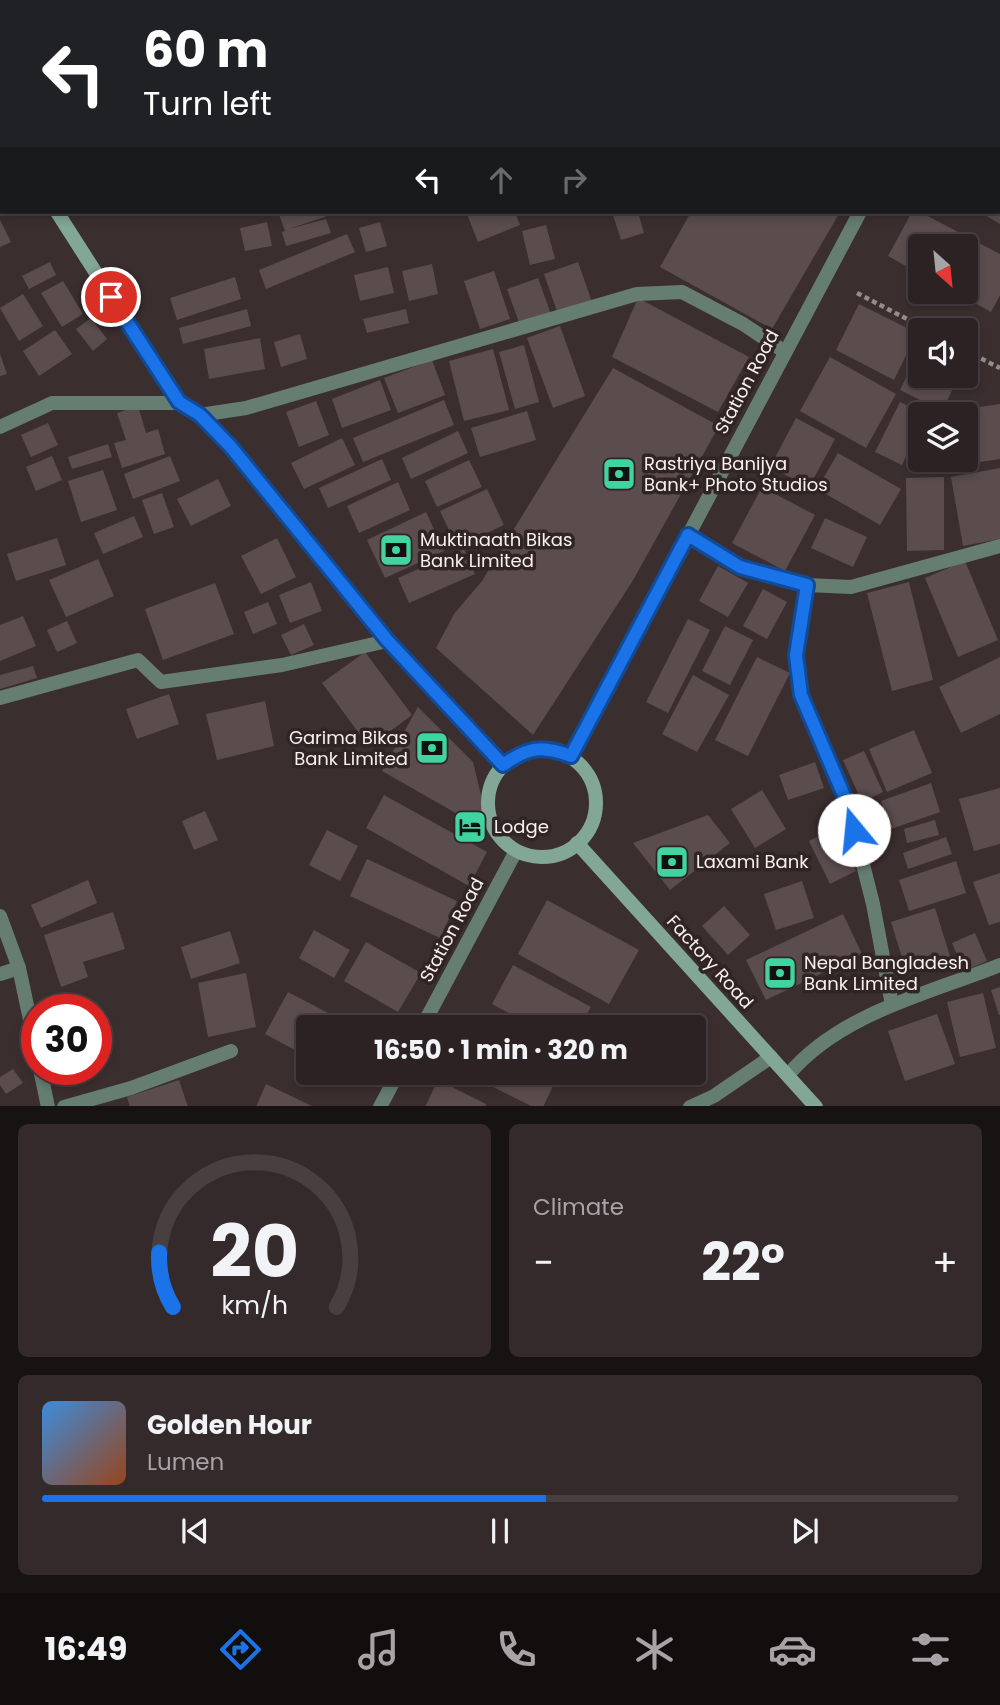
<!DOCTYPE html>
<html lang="en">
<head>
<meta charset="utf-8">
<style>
	:root { --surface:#2c2223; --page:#342a2b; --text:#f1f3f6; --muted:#a6a4a6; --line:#483f41; --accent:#1a73e8 }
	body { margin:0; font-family:Poppins,sans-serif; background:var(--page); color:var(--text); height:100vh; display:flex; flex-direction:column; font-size:26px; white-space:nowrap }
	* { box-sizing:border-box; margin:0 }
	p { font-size:23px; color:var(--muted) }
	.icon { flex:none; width:38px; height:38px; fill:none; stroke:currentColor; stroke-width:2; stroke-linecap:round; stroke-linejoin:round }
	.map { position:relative; height:1106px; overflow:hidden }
	.details { display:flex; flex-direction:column; gap:18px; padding:18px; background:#181313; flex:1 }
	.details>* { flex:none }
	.hud { position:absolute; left:0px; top:0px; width:1001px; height:214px; box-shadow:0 4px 10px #0003,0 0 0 2px var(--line); background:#202124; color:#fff; overflow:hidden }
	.needle { width:46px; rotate:153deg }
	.tools { position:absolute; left:908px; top:234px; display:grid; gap:14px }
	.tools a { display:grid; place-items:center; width:70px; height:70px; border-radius:7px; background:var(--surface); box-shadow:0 4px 10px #0003,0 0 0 2px var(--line); font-size:35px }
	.speed { position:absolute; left:21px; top:994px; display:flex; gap:14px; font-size:35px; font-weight:700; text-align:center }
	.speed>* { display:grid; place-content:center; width:91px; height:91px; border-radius:50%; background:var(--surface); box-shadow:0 4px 10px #0003,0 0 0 2px var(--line); line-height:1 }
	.speed .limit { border:10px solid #d22; background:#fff; color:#111 }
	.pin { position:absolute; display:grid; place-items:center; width:60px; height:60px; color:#fff; margin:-30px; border:4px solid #fff; border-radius:50%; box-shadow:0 2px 7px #0007 }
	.me { position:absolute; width:77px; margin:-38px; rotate:343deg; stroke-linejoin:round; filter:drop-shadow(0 0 5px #0008) }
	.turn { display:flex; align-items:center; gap:24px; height:147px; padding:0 28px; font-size:32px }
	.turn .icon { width:91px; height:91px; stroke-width:2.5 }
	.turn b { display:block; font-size:49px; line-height:60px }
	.lanes { display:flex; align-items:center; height:66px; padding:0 28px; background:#0003; justify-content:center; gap:35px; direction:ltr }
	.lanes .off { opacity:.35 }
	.big { font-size:52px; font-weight:700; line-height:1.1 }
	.details .widget { flex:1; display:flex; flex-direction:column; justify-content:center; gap:10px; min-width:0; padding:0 24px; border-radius:10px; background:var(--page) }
	.details .dial { align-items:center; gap:0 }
	.dial svg { height:182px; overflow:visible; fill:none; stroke:var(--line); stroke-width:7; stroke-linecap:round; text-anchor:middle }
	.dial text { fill:var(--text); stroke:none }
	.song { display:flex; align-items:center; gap:21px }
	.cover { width:84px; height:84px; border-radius:10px; background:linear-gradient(135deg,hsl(210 70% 55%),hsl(20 70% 35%)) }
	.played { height:7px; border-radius:4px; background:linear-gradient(90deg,var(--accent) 55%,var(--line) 55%) }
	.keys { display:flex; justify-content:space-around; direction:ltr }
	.heat { display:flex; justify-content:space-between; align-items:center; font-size:38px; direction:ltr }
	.details .tiles { flex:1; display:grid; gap:18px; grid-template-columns:1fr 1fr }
	.widget:last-child { grid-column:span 2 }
	.trip { position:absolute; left:296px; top:1015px; width:410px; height:70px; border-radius:7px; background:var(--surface); box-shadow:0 4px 10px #0003,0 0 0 2px var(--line); font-weight:700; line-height:70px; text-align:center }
	.menu { display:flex; height:112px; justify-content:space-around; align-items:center; background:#120e0e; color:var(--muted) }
	.menu .icon { width:49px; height:49px }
	.menu .current { color:var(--accent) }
	.menu b { font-size:32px; color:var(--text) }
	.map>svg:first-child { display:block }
	.water { fill:#07251a }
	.building { fill:#5b4d4d }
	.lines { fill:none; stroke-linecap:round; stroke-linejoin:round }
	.path { stroke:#968b8b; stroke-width:4.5; stroke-dasharray:5 3.5; stroke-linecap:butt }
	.minor { stroke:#667d72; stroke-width:14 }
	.tertiary { stroke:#667d72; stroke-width:14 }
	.secondary { stroke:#82a796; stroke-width:14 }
	.route-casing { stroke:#114b97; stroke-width:18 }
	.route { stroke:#1a73e8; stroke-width:12 }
	.labels { text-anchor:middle; stroke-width:7; stroke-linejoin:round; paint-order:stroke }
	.street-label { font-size:18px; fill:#f8efef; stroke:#312425 }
	.poi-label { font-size:18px; fill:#f8efef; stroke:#312425; text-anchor:start }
</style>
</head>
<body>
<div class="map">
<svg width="1000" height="1107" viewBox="0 0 1000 1107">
	<rect width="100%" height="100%" fill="#3b2e2f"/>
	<rect class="water" x="237" y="0" width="371" height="2"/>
	<g class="building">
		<path d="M 278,212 L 339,212 L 289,229 L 326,219 L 331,233 L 286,246 L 282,232 L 285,231 Z"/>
		<path d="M 473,212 L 515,212 L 520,225 L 478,242 L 467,214 Z"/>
		<path d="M 612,212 L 638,212 L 644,233 L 621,240 Z"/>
		<path d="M 691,212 L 840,212 L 772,329 L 660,267 Z"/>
		<path d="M 912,212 L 920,212 L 1000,254 L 1000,295 L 991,312 L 955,292 L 966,292 L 966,247 L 920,247 L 920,274 L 888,256 Z"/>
		<path d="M 980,212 L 1000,212 L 1000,224 Z"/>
		<path d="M 0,220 L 11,242 L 0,247 Z"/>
		<path d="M 267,222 L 272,246 L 245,251 L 240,228 Z"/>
		<path d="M 380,222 L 387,246 L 366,252 L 359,228 Z"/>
		<path d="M 546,225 L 555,259 L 530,265 L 522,231 Z"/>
		<path d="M 347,234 L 355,252 L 266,289 L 259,270 Z"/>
		<path d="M 50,262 L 56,275 L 29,289 L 22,276 Z"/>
		<path d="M 578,262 L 592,302 L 558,314 L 544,274 Z"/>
		<path d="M 432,264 L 438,294 L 409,301 L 402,271 Z"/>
		<path d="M 388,267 L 394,293 L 360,301 L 354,275 Z"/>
		<path d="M 494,271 L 510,319 L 480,329 L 464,281 Z"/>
		<path d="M 235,277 L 241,299 L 177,320 L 170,298 Z"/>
		<path d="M 538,278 L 551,314 L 520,325 L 507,289 Z"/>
		<path d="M 63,281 L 83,314 L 62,327 L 41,293 Z"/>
		<path d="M 23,294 L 43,326 L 19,341 L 0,308 Z"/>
		<path d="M 638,298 L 749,357 L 718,412 L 612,357 Z"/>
		<path d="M 859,304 L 917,333 L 894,380 L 836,350 Z"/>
		<path d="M 247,309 L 251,326 L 183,344 L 179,328 Z"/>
		<path d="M 406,309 L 409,323 L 367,333 L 363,319 Z"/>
		<path d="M 91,318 L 107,339 L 93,351 L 76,329 Z"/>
		<path d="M 560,326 L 585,396 L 553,408 L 527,338 Z"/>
		<path d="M 55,330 L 72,354 L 39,376 L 23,351 Z"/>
		<path d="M 300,334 L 307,359 L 281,367 L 274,342 Z"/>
		<path d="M 260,338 L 265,369 L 209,379 L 204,349 Z"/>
		<path d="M 524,345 L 539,402 L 515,409 L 499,352 Z"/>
		<path d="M 493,349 L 509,410 L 464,421 L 449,361 Z"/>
		<path d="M 920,349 L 920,376 L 959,376 L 942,411 L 900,390 Z"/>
		<path d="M 0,354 L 7,374 L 0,376 Z"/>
		<path d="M 830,357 L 896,394 L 866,448 L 800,411 Z"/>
		<path d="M 432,360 L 445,395 L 398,413 L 384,378 Z"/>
		<path d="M 613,368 L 719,426 L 632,582 L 533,735 L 436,648 L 454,614 L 482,581 Z"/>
		<path d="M 380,380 L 391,410 L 342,428 L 332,399 Z"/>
		<path d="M 444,400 L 454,425 L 363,462 L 353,438 Z"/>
		<path d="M 316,401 L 329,435 L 299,447 L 286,412 Z"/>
		<path d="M 900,402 L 927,415 L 920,415 L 920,426 L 902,465 L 875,452 Z"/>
		<path d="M 1000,404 L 1000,459 L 953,466 L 953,460 L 966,460 L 966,415 L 946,415 L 946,412 Z"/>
		<path d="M 138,406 L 146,433 L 158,429 L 165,454 L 122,468 L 114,443 L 126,440 L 117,413 Z"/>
		<path d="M 527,411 L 536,440 L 480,457 L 471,428 Z"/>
		<path d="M 796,418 L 835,439 L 809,487 L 770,467 Z"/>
		<path d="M 48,423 L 58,445 L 31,457 L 21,435 Z"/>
		<path d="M 458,431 L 468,453 L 411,479 L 402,458 Z"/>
		<path d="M 342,438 L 355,465 L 304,489 L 291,463 Z"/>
		<path d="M 108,444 L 112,457 L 72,469 L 68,457 Z"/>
		<path d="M 838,453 L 901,489 L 880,525 L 817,489 Z"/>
		<path d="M 52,456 L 62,480 L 36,491 L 26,467 Z"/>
		<path d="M 170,456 L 180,481 L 133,499 L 124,474 Z"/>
		<path d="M 382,459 L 391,480 L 328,508 L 319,488 Z"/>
		<path d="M 469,460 L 482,487 L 437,507 L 425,481 Z"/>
		<path d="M 1000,468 L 1000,539 L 963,546 L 951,477 Z"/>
		<path d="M 103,470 L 117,510 L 81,522 L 68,481 Z"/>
		<path d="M 944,477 L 944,550 L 907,551 L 906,478 Z"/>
		<path d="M 218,479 L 231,506 L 191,526 L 177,499 Z"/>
		<path d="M 398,482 L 410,510 L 359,533 L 347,506 Z"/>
		<path d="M 762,487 L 815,515 L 785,571 L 732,543 Z"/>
		<path d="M 487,489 L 504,525 L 457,547 L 440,511 Z"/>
		<path d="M 162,493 L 174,527 L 154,534 L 142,500 Z"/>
		<path d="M 426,512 L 444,551 L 385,578 L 367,540 Z"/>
		<path d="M 134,516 L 143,537 L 103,554 L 94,533 Z"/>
		<path d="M 825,518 L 867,537 L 853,567 L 811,548 Z"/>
		<path d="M 57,538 L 66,565 L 16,581 L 7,554 Z"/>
		<path d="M 277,538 L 296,577 L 261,594 L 241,556 Z"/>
		<path d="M 464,549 L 475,574 L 409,603 L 398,578 Z"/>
		<path d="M 98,559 L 114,596 L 66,617 L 49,580 Z"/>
		<path d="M 965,561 L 998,640 L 958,657 L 925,578 Z"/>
		<path d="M 718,566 L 748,583 L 728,617 L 699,601 Z"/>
		<path d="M 311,582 L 322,611 L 290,623 L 279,595 Z"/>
		<path d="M 909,582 L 933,680 L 892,691 L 867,593 Z"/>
		<path d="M 215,583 L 234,634 L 163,660 L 145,609 Z"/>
		<path d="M 763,589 L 787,602 L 767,639 L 743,626 Z"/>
		<path d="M 268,602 L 277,624 L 253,634 L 244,612 Z"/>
		<path d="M 23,616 L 36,646 L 0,661 L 0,625 Z"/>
		<path d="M 688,619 L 710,630 L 668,713 L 646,702 Z"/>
		<path d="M 67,621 L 77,643 L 57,652 L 47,630 Z"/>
		<path d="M 304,624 L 314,645 L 291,655 L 281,635 Z"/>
		<path d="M 725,626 L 753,640 L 730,685 L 702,671 Z"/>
		<path d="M 365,652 L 412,715 L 369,747 L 322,683 Z"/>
		<path d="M 757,657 L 790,673 L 748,756 L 715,740 Z"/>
		<path d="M 1000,657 L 1000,714 L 961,733 L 939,687 Z"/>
		<path d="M 33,666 L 37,678 L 0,689 L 0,675 Z"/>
		<path d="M 693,675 L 729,695 L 697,752 L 662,734 Z"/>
		<path d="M 169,694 L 179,724 L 137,739 L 126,709 Z"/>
		<path d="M 265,701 L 274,746 L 217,760 L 206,714 Z"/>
		<path d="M 418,707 L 473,762 L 487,820 L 482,828 L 382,771 Z"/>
		<path d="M 914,730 L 932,773 L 887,792 L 869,749 Z"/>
		<path d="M 864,751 L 883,792 L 862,802 L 843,760 Z"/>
		<path d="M 815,762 L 824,788 L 788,800 L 779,775 Z"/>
		<path d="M 931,783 L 940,812 L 891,829 L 881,801 Z"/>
		<path d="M 1000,788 L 1000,844 L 974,851 L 959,799 Z"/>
		<path d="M 762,790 L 786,829 L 755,848 L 731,809 Z"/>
		<path d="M 384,795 L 487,852 L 469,886 L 366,828 Z"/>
		<path d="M 205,811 L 218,840 L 194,850 L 182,821 Z"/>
		<path d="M 708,815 L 730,843 L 670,890 L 633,843 Z"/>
		<path d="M 935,820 L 939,835 L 907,843 L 904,829 Z"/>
		<path d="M 835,828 L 856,871 L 830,884 L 809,841 Z"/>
		<path d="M 327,830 L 358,846 L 340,881 L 309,865 Z"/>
		<path d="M 946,837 L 952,854 L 908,869 L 903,853 Z"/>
		<path d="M 367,859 L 457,901 L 440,938 L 350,896 Z"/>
		<path d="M 956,861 L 966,893 L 909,911 L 899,880 Z"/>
		<path d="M 1000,873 L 1000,922 L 989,925 L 973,882 Z"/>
		<path d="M 88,880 L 97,903 L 41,928 L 31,905 Z"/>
		<path d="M 802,881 L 814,918 L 776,930 L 764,894 Z"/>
		<path d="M 547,900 L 639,950 L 609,1004 L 518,954 Z"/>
		<path d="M 724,906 L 750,935 L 728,955 L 702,926 Z"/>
		<path d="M 935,908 L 950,956 L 906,970 L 891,922 Z"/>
		<path d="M 113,912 L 125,949 L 83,962 L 88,977 L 61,987 L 44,935 Z"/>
		<path d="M 843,914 L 862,954 L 766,1000 L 746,960 Z"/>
		<path d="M 314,930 L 350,950 L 334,978 L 299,958 Z"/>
		<path d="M 230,931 L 240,963 L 191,979 L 181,947 Z"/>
		<path d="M 975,933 L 987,961 L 964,971 L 952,943 Z"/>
		<path d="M 366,942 L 421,973 L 398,1012 L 344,981 Z"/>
		<path d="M 513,965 L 591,1007 L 579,1027 L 534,1027 L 492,1004 Z"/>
		<path d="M 246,973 L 256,1027 L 208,1037 L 198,983 Z"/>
		<path d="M 1000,987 L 1000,1015 L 999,1015 L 991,990 Z"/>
		<path d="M 288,992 L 355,1027 L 308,1027 L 308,1057 L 265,1034 Z"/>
		<path d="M 983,993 L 996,1048 L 960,1057 L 947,1002 Z"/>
		<path d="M 937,1014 L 955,1064 L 905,1081 L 888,1031 Z"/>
		<path d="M 13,1069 L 23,1083 L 6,1094 L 0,1085 L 0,1077 Z"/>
		<path d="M 338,1073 L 366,1073 L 360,1084 Z"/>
		<path d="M 465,1073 L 526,1073 L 553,1086 L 543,1107 L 533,1107 Z"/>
		<path d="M 179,1080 L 188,1107 L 130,1107 L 127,1097 Z"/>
		<path d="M 438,1080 L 486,1104 L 485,1107 L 425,1107 Z"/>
		<path d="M 266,1084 L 314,1107 L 256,1107 Z"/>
	</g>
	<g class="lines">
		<g class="path">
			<path d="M 857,293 L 930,331"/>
			<path d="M 966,351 L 1000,368"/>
		</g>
		<g class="minor">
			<path d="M 912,0 L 915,2"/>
			<path d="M 200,415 L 246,408 L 637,294 L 682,292 L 743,324 L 785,352"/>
			<path d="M 0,427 L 52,403 L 179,403"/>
			<path d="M 688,535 L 740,567 L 807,585 L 851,587 L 1000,546"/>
			<path d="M 807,585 L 796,655 L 801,695 L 848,805 L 873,904 L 892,1005"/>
			<path d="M 0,698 L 138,660 L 161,682 L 282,665 L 387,641"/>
			<path d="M 0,916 L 19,968 L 37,1052"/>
			<path d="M 0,974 L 19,968"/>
			<path d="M 40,1069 L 48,1107"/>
			<path d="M 788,1075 C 840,1013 928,994 1000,965"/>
			<path d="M 64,1107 L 131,1088 L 231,1051"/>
			<path d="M 690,1107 L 714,1096 L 771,1057"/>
		</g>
		<g class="tertiary">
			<path d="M 973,2 L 974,0"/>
			<path d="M 571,756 L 860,212"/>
			<path d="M 422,1027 L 516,851"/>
			<path d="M 380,1107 L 398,1073"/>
		</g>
		<g class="secondary">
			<path d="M 0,122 L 2,125"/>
			<path d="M 57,212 L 179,403 L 200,415 L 231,447 L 387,641 L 503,765"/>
			<circle cx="542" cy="803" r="54"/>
			<path d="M 577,843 L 816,1107"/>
		</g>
	</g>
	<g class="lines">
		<defs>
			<path id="route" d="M 111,297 L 179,402 L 200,415 L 231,447 L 387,640 L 503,765 C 528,747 542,745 571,756 L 688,535 L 740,567 L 807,585 L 796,655 L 801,695 L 848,805 L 854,830"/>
		</defs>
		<use href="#route" class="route-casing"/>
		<use href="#route" class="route"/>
	</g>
	<defs>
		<symbol id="bank-square" viewBox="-11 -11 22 22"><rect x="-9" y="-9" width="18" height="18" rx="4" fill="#40d4a1" stroke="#312425"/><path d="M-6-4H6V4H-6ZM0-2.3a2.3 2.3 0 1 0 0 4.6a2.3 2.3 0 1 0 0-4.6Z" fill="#111"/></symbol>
		<symbol id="hotel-square" viewBox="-11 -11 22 22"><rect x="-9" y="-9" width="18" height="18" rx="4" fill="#40d4a1" stroke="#312425"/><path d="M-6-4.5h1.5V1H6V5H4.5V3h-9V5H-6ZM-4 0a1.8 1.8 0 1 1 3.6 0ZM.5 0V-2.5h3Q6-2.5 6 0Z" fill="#111"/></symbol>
	</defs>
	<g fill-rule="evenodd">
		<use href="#bank-square" x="600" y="455" width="38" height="38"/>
		<use href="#bank-square" x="377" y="531" width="38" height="38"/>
		<use href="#bank-square" x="413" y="729" width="38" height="38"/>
		<use href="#hotel-square" x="451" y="808" width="38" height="38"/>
		<use href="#bank-square" x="653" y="843" width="38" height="38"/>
		<use href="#bank-square" x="761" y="954" width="38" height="38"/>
	</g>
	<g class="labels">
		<g class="street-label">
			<text transform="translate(747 382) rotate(-62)" y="6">Station Road</text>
			<text transform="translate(452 930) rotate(-62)" y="6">Station Road</text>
			<text transform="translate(710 962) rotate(48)" y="6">Factory Road</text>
		</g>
		<g class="poi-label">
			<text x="644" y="470">Rastriya Banijya<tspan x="644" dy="21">Bank+ Photo Studios</tspan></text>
			<text x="420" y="546">Muktinaath Bikas<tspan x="420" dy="21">Bank Limited</tspan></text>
			<text x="408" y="744" text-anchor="end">Garima Bikas<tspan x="408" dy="21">Bank Limited</tspan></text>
			<text x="494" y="833">Lodge</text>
			<text x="696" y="868">Laxami Bank</text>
			<text x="804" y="969">Nepal Bangladesh<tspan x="804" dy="21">Bank Limited</tspan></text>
		</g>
	</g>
</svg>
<div class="tools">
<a><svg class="needle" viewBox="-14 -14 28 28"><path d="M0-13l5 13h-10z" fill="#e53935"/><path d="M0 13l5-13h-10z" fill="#a6a4a6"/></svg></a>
<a><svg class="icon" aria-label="sound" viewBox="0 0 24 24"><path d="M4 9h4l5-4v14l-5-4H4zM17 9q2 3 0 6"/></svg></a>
<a><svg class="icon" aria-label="layers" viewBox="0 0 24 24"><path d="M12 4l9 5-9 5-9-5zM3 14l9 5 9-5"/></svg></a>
</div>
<div class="speed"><div class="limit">30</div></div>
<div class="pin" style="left:111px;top:297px;background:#d93025"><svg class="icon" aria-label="arrive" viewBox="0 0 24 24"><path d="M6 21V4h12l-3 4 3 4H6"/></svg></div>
<svg class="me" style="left:854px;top:830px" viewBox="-20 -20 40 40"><circle r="19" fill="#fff"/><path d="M0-13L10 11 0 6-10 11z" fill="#1a73e8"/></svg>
<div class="trip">16:50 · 1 min · 320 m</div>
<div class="hud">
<div class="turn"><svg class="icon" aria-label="left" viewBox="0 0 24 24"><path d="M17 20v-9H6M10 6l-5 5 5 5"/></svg><div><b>60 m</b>Turn left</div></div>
<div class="lanes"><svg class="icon" aria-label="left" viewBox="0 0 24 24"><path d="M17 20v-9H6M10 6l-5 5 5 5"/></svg><svg class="icon off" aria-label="ahead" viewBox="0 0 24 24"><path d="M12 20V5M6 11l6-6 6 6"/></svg><svg class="icon off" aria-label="right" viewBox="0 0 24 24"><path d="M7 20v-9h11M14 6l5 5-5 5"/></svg></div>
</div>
</div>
<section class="details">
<div class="tiles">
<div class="widget dial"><svg viewBox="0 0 100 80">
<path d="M14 69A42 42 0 1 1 86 69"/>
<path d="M14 69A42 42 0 0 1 8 45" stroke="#1a73e8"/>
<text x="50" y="56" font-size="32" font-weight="700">20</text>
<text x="50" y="72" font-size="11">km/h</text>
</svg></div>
<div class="widget"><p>Climate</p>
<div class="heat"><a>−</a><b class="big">22°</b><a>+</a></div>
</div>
<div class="widget">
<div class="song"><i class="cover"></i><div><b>Golden Hour</b><p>Lumen</p></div></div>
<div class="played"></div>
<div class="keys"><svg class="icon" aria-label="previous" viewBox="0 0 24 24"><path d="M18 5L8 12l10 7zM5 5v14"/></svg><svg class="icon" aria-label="pause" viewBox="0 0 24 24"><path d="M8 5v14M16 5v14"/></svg><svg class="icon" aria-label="next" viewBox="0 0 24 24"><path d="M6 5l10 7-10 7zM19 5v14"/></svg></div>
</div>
</div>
</section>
<nav class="menu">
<b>16:49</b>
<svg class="icon current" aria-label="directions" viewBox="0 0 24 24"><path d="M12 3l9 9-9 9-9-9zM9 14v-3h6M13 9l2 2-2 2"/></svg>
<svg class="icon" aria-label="music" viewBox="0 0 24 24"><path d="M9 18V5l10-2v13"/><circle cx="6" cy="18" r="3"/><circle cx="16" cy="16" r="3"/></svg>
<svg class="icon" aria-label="phone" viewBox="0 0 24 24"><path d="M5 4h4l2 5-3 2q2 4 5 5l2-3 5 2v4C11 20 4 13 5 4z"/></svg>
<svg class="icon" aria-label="climate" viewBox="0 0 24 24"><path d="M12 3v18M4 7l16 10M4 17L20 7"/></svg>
<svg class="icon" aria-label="car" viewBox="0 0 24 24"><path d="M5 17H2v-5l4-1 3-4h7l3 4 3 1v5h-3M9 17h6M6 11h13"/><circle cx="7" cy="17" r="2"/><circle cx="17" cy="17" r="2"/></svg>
<svg class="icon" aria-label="filters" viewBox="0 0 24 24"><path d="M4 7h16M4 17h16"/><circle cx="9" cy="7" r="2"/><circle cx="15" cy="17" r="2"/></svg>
</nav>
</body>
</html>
